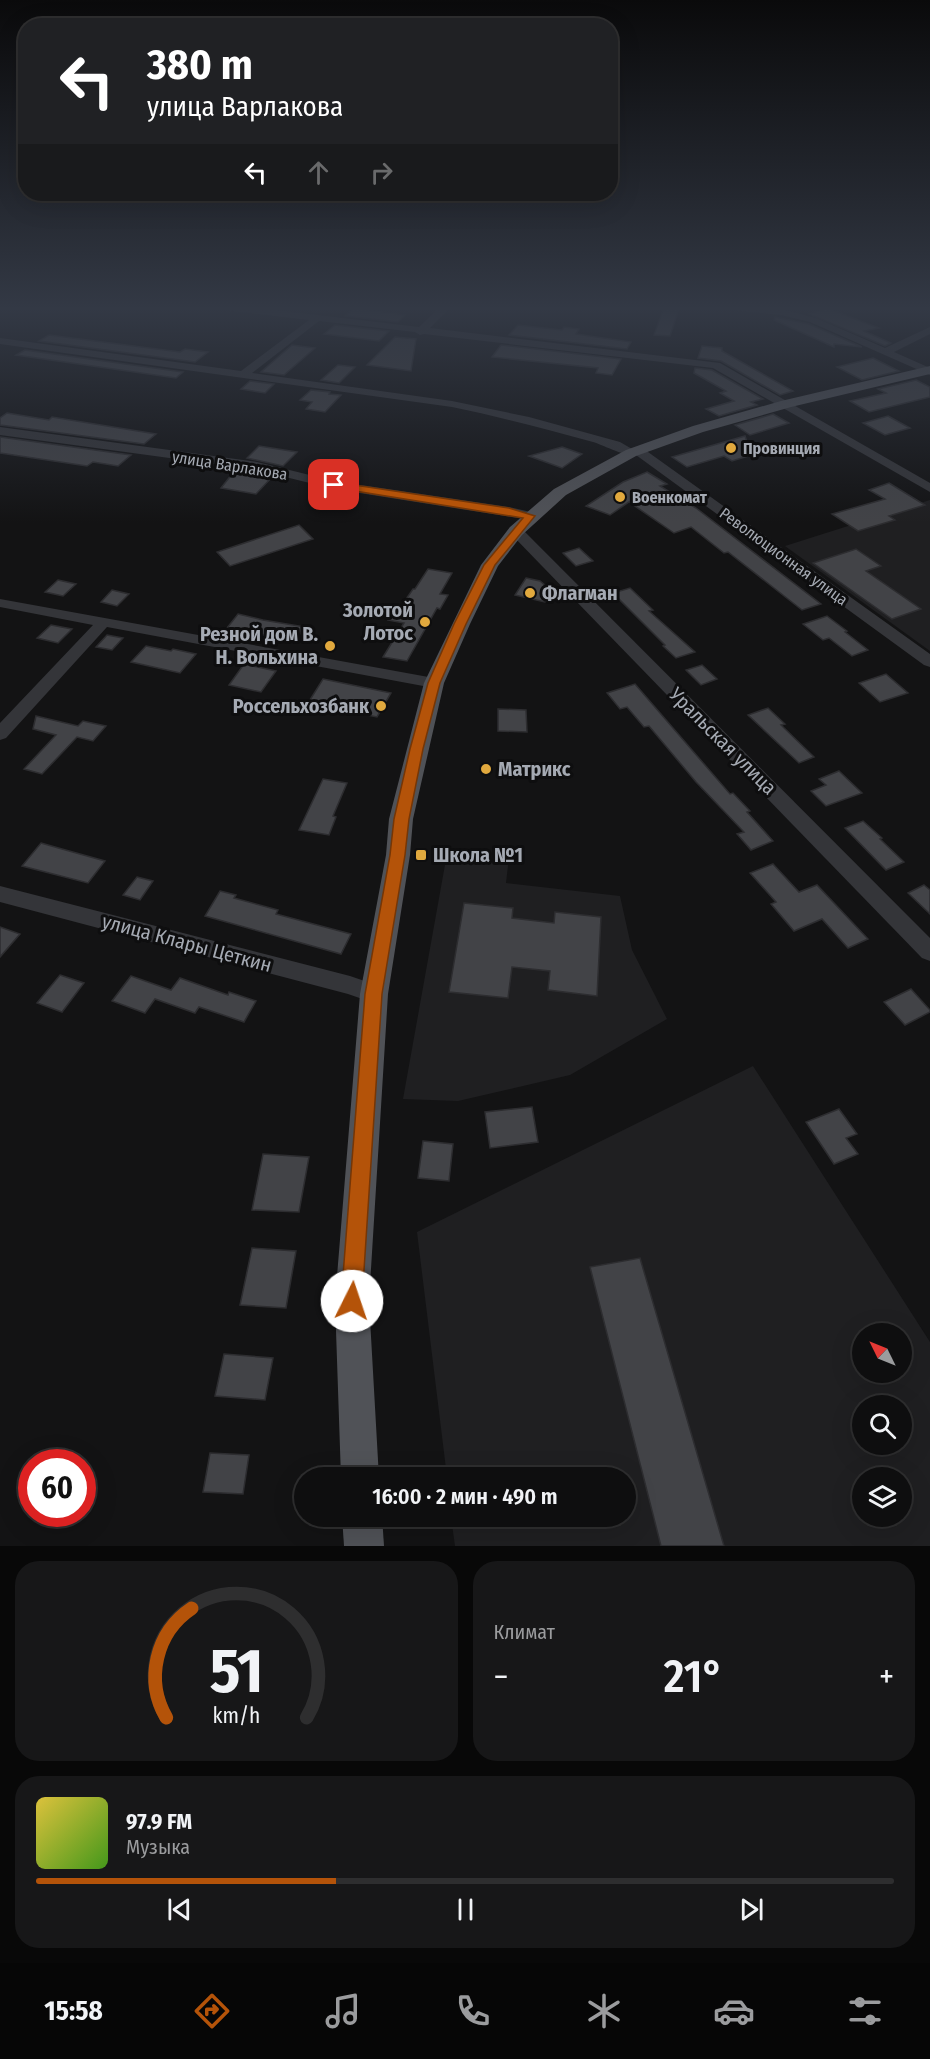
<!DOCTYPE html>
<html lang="ru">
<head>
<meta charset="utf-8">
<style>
	:root { --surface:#0e0e0f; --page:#171718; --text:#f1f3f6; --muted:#9b9c9e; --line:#2e2e2f; --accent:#b45309 }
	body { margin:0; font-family:"Fira Sans Condensed",sans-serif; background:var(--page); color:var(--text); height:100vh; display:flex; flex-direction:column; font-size:22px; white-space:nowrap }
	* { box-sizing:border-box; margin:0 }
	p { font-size:20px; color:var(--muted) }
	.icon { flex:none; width:33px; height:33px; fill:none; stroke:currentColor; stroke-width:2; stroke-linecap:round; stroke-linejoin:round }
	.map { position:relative; height:1546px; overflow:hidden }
	.sheet { display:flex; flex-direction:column; gap:15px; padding:15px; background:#080808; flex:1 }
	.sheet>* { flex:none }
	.top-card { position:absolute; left:18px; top:18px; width:600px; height:183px; border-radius:24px; box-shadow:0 6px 24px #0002,0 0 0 2px var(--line); background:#202124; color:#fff; overflow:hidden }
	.needle { width:39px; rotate:313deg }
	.controls { position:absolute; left:852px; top:1323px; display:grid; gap:12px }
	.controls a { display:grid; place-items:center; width:60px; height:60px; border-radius:50%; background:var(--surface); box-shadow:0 6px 24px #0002,0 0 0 2px var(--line); font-size:30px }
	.speed { position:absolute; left:18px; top:1449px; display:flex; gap:12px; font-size:30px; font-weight:700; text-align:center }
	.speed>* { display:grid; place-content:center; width:78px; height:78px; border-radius:50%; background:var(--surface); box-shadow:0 6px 24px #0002,0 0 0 2px var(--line); line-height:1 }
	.speed .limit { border:9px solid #d22; background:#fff; color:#111 }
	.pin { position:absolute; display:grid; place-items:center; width:51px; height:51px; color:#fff; margin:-26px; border-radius:12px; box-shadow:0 3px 9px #0006 }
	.me { position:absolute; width:66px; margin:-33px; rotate:4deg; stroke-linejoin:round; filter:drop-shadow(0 0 4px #0008) }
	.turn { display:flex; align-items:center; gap:21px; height:126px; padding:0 30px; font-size:27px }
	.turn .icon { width:78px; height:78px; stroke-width:2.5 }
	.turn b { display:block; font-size:42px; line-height:51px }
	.lanes { display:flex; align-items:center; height:57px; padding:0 30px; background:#0003; justify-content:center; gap:30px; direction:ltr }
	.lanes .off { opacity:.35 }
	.big { font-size:45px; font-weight:600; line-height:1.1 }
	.sheet .tile { flex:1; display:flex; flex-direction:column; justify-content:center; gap:9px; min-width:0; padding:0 21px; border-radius:24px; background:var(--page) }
	.sheet .dial { align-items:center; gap:0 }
	.dial svg { height:156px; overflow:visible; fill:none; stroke:var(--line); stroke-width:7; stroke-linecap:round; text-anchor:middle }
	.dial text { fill:var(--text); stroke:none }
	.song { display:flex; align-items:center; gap:18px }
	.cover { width:72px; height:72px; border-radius:9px; background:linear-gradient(135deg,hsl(50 70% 55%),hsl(100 70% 35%)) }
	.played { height:6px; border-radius:3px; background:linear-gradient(90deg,var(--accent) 35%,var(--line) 35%) }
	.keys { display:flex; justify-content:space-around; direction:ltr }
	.heat { display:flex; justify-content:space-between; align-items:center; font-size:33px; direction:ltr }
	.sheet .tiles { flex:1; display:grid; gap:15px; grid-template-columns:1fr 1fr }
	.tile:last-child { grid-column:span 2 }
	.trip { position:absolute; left:294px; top:1467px; width:342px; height:60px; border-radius:30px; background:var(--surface); box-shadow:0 6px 24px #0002,0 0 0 2px var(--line); font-weight:600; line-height:60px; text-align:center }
	.tabs { display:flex; height:96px; justify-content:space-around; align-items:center; background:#060606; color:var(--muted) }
	.tabs .icon { width:42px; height:42px }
	.tabs .current { color:var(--accent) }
	.tabs b { font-size:27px; color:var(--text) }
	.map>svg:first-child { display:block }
	.built { fill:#1f1f21; fill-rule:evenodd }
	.building { fill:#424347; stroke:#2d2d30; stroke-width:1.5 }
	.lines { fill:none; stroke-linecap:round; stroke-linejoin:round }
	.minor { fill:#343539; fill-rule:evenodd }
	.major { fill:#505257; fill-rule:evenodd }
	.route { fill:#b45309; stroke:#753606; stroke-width:1.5 }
	.poi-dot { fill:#e1a93e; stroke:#0e0e0f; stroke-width:2 }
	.labels { text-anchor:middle; stroke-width:6; stroke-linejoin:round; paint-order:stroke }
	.far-poi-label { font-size:16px; font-weight:bold; fill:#a5aab3; stroke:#0e0e0f; text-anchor:start }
	.far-street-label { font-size:16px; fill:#a5aab3; stroke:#0e0e0f }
	.poi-label { font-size:20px; font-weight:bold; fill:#a5aab3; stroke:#0e0e0f; text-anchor:start }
	.street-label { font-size:20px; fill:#a5aab3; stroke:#0e0e0f }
</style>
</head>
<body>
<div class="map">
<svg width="930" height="1546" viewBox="0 0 930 1546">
	<rect width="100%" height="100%" fill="#131314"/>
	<g class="built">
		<path d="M 930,500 L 930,651 L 785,546 Z"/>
		<path d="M 448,848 L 509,857 L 506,883 L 620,896 L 632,950 L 667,1019 L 570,1075 L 458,1101 L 403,1099 Z"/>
		<path d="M 753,1066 L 930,1342 L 930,1546 L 455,1546 L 451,1517 L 626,1516 L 626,1478 L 447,1477 L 417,1232 ZM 862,1334 L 902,1334 L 902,1372 L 862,1372 ZM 862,1406 L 902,1406 L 902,1444 L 862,1444 ZM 862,1478 L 902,1478 L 902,1516 L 862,1516 Z"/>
	</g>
	<g class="building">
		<path d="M 664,307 L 679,309 L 670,336 L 654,335 Z"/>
		<path d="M 355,308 L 405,315 L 398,322 L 345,316 Z"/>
		<path d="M 827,308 L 879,328 L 864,331 L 891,343 L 885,346 L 809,314 Z"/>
		<path d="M 775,317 L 809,324 L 862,347 L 834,344 L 834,347 L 774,320 Z"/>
		<path d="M 335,325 L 389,331 L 379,341 L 324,334 Z"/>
		<path d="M 518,325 L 562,330 L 564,327 L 579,329 L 576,334 L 631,342 L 627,349 L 509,335 Z"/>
		<path d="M 49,335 L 180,352 L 185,349 L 208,352 L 195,362 L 39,341 Z"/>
		<path d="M 395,337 L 416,339 L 411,371 L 367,365 Z"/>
		<path d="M 292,345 L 315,348 L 284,375 L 261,372 Z"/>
		<path d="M 501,345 L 621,359 L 612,375 L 596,373 L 598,368 L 492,357 Z"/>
		<path d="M 702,346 L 722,348 L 722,351 L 793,391 L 780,395 L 721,361 L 698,358 Z"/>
		<path d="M 25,350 L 183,372 L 176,378 L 16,355 Z"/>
		<path d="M 873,358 L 899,371 L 862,380 L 837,367 Z"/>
		<path d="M 338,365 L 355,367 L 339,383 L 321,380 Z"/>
		<path d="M 695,368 L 712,370 L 763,399 L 751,402 L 757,405 L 719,416 L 706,409 L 734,401 L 720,393 L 726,391 L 694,373 Z"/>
		<path d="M 916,380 L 930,387 L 930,397 L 869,412 L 850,401 L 886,393 L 878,389 Z"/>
		<path d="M 250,381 L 274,384 L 265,393 L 241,389 Z"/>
		<path d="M 311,390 L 330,392 L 329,394 L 341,395 L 325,412 L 306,409 L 312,402 L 300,400 Z"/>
		<path d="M 7,413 L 49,420 L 52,417 L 156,434 L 144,444 L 0,425 L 0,418 Z"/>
		<path d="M 773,414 L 789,423 L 750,435 L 735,425 Z"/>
		<path d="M 888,416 L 910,428 L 885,435 L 863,423 Z"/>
		<path d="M 745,436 L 749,448 L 746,449 L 755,454 L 732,461 L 724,456 L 687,467 L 672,457 Z"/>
		<path d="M 0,437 L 131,455 L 118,466 L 93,462 L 87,466 L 0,453 Z"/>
		<path d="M 259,446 L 297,452 L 283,466 L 247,458 Z"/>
		<path d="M 562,447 L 582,454 L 562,468 L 529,456 Z"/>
		<path d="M 236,469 L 257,472 L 273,476 L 256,494 L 221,488 Z"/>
		<path d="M 647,472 L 667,484 L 660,486 L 696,508 L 821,604 L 802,610 L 728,552 L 724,553 L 691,527 L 674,533 L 629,502 L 610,515 L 586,506 L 623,482 Z"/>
		<path d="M 889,483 L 925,505 L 889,516 L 895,520 L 858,531 L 832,514 L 885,499 L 869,490 Z"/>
		<path d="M 299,525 L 313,539 L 230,566 L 217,552 Z"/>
		<path d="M 579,548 L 593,561 L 576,566 L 563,553 Z"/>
		<path d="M 856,549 L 881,566 L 866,571 L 921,609 L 892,619 L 813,563 Z"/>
		<path d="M 428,569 L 452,573 L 440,594 L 448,595 L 440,609 L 437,608 L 407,661 L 383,657 L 404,623 L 388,620 L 396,607 L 400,608 L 413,589 L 415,589 Z"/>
		<path d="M 526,578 L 540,581 L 554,593 L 549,603 L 515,595 Z"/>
		<path d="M 58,580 L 76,584 L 63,596 L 45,592 Z"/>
		<path d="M 630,588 L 653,610 L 649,611 L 695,652 L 676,658 L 663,646 L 665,645 L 613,593 Z"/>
		<path d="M 112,590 L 129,594 L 117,606 L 101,602 Z"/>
		<path d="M 238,614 L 263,620 L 305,627 L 295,641 L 227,628 Z"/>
		<path d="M 827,616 L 847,631 L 845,632 L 868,650 L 852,656 L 829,638 L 823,640 L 803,624 Z"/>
		<path d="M 51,625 L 72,629 L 58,643 L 37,638 Z"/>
		<path d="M 107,635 L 123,638 L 112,650 L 96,647 Z"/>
		<path d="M 146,646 L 171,651 L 173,649 L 196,654 L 180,673 L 131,662 Z"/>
		<path d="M 244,664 L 276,671 L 261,692 L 229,685 Z"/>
		<path d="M 702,665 L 717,679 L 701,685 L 686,670 Z"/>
		<path d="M 886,674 L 908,693 L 880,702 L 859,683 Z"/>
		<path d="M 323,679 L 391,693 L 377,717 L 308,703 Z"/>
		<path d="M 635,684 L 730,794 L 733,793 L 750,811 L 747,812 L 773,841 L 751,850 L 737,834 L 744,832 L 696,782 L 649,726 L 644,727 L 627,707 L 620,709 L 607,693 Z"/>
		<path d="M 768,708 L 785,724 L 781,725 L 814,757 L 799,763 L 748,715 Z"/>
		<path d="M 498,709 L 526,710 L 527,732 L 498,731 Z"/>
		<path d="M 36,716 L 78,726 L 83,721 L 106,726 L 93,741 L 77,737 L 42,774 L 24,769 L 56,735 L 33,729 Z"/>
		<path d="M 839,771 L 862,793 L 826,806 L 811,791 L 826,785 L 819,779 Z"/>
		<path d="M 323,779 L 347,783 L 333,816 L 336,817 L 329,835 L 299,830 Z"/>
		<path d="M 863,821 L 882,838 L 880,839 L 904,862 L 886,870 L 845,828 Z"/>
		<path d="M 41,843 L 62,849 L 105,861 L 88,883 L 22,866 Z"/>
		<path d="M 773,864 L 799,892 L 817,885 L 868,939 L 848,948 L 822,919 L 794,931 L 771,904 L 776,902 L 750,873 Z"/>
		<path d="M 137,877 L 153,881 L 140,900 L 123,895 Z"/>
		<path d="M 924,885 L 930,890 L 930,914 L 908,893 Z"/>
		<path d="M 220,891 L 236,895 L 234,898 L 278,910 L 276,914 L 351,934 L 341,954 L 205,916 Z"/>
		<path d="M 464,903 L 513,908 L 512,918 L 554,923 L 555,912 L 601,917 L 597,996 L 548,990 L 550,971 L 512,967 L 508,998 L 449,992 Z"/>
		<path d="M 0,927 L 20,934 L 0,957 Z"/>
		<path d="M 60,975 L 84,983 L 62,1012 L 37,1003 Z"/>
		<path d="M 131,976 L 171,990 L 180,978 L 228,995 L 229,992 L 256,1001 L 244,1022 L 199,1007 L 195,1013 L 155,999 L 145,1013 L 112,1001 Z"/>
		<path d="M 911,989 L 930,1010 L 930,1012 L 905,1025 L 884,1002 Z"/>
		<path d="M 532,1107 L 538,1142 L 490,1148 L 485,1112 Z"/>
		<path d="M 839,1109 L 857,1134 L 846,1138 L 858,1154 L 834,1164 L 806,1122 Z"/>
		<path d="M 423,1141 L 453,1144 L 449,1181 L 418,1178 Z"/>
		<path d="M 263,1154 L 309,1157 L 299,1212 L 252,1210 Z"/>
		<path d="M 252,1248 L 296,1251 L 286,1308 L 240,1305 Z"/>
		<path d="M 640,1258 L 724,1546 L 661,1546 L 590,1267 Z"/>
		<path d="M 224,1354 L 273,1358 L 265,1400 L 215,1396 Z"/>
		<path d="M 210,1453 L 249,1455 L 243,1494 L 203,1492 Z"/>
	</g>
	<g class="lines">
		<g class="minor">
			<path d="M 211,306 L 241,306 L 419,327 L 441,306 L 452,306 L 430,328 L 720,363 L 930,483 L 930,492 L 713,368 L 424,334 L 420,335 L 415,332 L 319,321 L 252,373 L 452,401 L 529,417 L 620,442 L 632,449 L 641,447 L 930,654 L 930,667 L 924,665 L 636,455 C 628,458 603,445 593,442 C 546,429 500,417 452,407 L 0,344 L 0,338 L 241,371 L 309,320 L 216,309 Z"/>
			<path d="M 720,306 L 781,309 L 816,318 L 885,348 L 930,327 L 930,334 L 894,352 L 930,368 L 930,375 L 810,322 L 781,315 L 725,309 Z"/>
			<path d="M 0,427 L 257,462 L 334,481 L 509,507 L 535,513 L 537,516 L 530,520 L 334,489 L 257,470 L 0,435 Z"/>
			<path d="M 516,527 L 521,528 L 930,938 L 930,961 L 922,958 L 511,534 L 509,531 Z"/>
			<path d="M 0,599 L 434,678 L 440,679 L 442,683 L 440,687 L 434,688 L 107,627 L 6,738 L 0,740 L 0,723 L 93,625 L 0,607 Z"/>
			<path d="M 0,886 L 350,976 L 382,987 L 385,994 L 382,1001 L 374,1003 L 348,994 L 0,902 Z"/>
		</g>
		<g class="major">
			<path d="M 930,366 L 930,374 L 791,407 L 703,432 L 636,456 L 566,495 L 522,535 L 498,566 L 470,624 L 444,683 L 413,819 L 410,855 L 388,994 L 369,1301 L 379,1478 L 341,1478 L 335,1301 L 360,994 L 386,855 L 389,819 L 424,683 L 481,565 L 510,527 L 554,489 L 626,450 L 693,426 L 781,401 Z"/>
			<path d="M 342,1516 L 382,1516 L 384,1546 L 344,1546 Z"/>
		</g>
	</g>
	<linearGradient id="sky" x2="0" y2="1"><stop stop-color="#0a0a0b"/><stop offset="0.59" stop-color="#333945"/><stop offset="1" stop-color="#333945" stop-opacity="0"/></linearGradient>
	<rect width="930" height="523" fill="url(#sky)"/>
	<path class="route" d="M 334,482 L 509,508 L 535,516 L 495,565 L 466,624 L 440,683 L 423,749 L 409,819 L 405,855 L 382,994 L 362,1301 L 359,1309 L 352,1312 L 344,1309 L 341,1301 L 365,994 L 390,855 L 394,819 L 410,749 L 428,683 L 454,624 L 484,565 L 523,518 L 330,487 L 330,483 Z"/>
	<g class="poi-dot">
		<circle cx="731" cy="448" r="6"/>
		<circle cx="620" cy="497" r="6"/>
		<circle cx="530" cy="593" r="6"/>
		<circle cx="425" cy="622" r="6"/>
		<circle cx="330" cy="646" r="6"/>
		<circle cx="381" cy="706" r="6"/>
		<circle cx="486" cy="769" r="6"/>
		<rect x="415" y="849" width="12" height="12" rx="3"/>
	</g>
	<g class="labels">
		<g class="far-poi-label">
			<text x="743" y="454">Провинция</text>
			<text x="632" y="503">Военкомат</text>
		</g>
		<g class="far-street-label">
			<text transform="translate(230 465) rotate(9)" y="6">улица Варлакова</text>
			<text transform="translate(784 556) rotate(36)" y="6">Революционная улица</text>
		</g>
		<g class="poi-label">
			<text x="542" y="600">Флагман</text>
			<text x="413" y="617" text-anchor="end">Золотой<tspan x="413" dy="23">Лотос</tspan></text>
			<text x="318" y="641" text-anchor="end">Резной дом В.<tspan x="318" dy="23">Н. Вольхина</tspan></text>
			<text x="369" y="713" text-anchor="end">Россельхозбанк</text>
			<text x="498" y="776">Матрикс</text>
			<text x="433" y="862">Школа №1</text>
		</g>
		<g class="street-label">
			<text transform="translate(723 741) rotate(45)" y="7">Уральская улица</text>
			<text transform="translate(187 943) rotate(15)" y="7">улица Клары Цеткин</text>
		</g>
	</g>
</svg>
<div class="controls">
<a><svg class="needle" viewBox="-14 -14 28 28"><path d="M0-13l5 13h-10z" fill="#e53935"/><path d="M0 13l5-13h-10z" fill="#9b9c9e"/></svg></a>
<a><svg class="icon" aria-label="search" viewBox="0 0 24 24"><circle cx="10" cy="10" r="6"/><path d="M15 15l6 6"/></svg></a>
<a><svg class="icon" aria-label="layers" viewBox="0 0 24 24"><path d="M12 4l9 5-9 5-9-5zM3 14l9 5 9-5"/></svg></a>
</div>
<div class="speed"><div class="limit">60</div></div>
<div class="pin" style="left:334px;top:485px;background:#d93025"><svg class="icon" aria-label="arrive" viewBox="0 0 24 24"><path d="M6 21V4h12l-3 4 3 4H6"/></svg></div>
<svg class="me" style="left:352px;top:1301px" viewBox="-20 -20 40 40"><circle r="19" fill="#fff"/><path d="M0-13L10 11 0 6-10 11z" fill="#b45309"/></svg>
<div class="trip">16:00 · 2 мин · 490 m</div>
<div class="top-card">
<div class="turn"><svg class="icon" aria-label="left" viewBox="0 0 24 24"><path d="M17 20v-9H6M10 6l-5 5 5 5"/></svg><div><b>380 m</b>улица Варлакова</div></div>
<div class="lanes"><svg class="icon" aria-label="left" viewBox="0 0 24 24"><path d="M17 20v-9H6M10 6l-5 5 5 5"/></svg><svg class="icon off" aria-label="ahead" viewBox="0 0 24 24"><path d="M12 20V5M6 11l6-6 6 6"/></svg><svg class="icon off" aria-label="right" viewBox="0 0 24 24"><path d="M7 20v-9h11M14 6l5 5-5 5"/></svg></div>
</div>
</div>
<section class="sheet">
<div class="tiles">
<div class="tile dial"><svg viewBox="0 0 100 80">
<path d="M14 69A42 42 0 1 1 86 69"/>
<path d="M14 69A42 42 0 0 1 27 13" stroke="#b45309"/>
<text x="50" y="56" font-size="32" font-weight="700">51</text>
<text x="50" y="72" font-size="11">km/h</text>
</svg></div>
<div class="tile"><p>Климат</p>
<div class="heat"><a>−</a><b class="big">21°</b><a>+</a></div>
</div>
<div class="tile">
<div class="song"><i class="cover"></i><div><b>97.9 FM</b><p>Музыка</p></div></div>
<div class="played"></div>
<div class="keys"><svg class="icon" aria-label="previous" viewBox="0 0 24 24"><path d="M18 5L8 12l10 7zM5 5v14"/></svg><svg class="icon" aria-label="pause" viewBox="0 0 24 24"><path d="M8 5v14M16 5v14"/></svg><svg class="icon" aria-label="next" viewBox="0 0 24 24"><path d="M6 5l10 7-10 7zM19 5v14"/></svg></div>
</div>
</div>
</section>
<nav class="tabs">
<b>15:58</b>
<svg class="icon current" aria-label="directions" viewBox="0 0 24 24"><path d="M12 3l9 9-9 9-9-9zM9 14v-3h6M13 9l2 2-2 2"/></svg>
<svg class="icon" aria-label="music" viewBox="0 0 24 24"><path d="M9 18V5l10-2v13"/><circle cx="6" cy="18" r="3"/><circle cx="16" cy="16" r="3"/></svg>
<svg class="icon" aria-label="phone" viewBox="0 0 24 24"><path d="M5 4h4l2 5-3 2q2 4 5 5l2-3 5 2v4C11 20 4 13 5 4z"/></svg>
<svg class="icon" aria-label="climate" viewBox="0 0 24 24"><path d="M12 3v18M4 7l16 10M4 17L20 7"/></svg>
<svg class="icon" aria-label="car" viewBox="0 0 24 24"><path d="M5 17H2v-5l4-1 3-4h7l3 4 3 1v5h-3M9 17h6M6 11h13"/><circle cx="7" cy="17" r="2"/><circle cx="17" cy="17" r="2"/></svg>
<svg class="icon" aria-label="filters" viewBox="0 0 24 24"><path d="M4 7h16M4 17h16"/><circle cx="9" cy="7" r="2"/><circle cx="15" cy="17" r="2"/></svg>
</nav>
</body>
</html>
